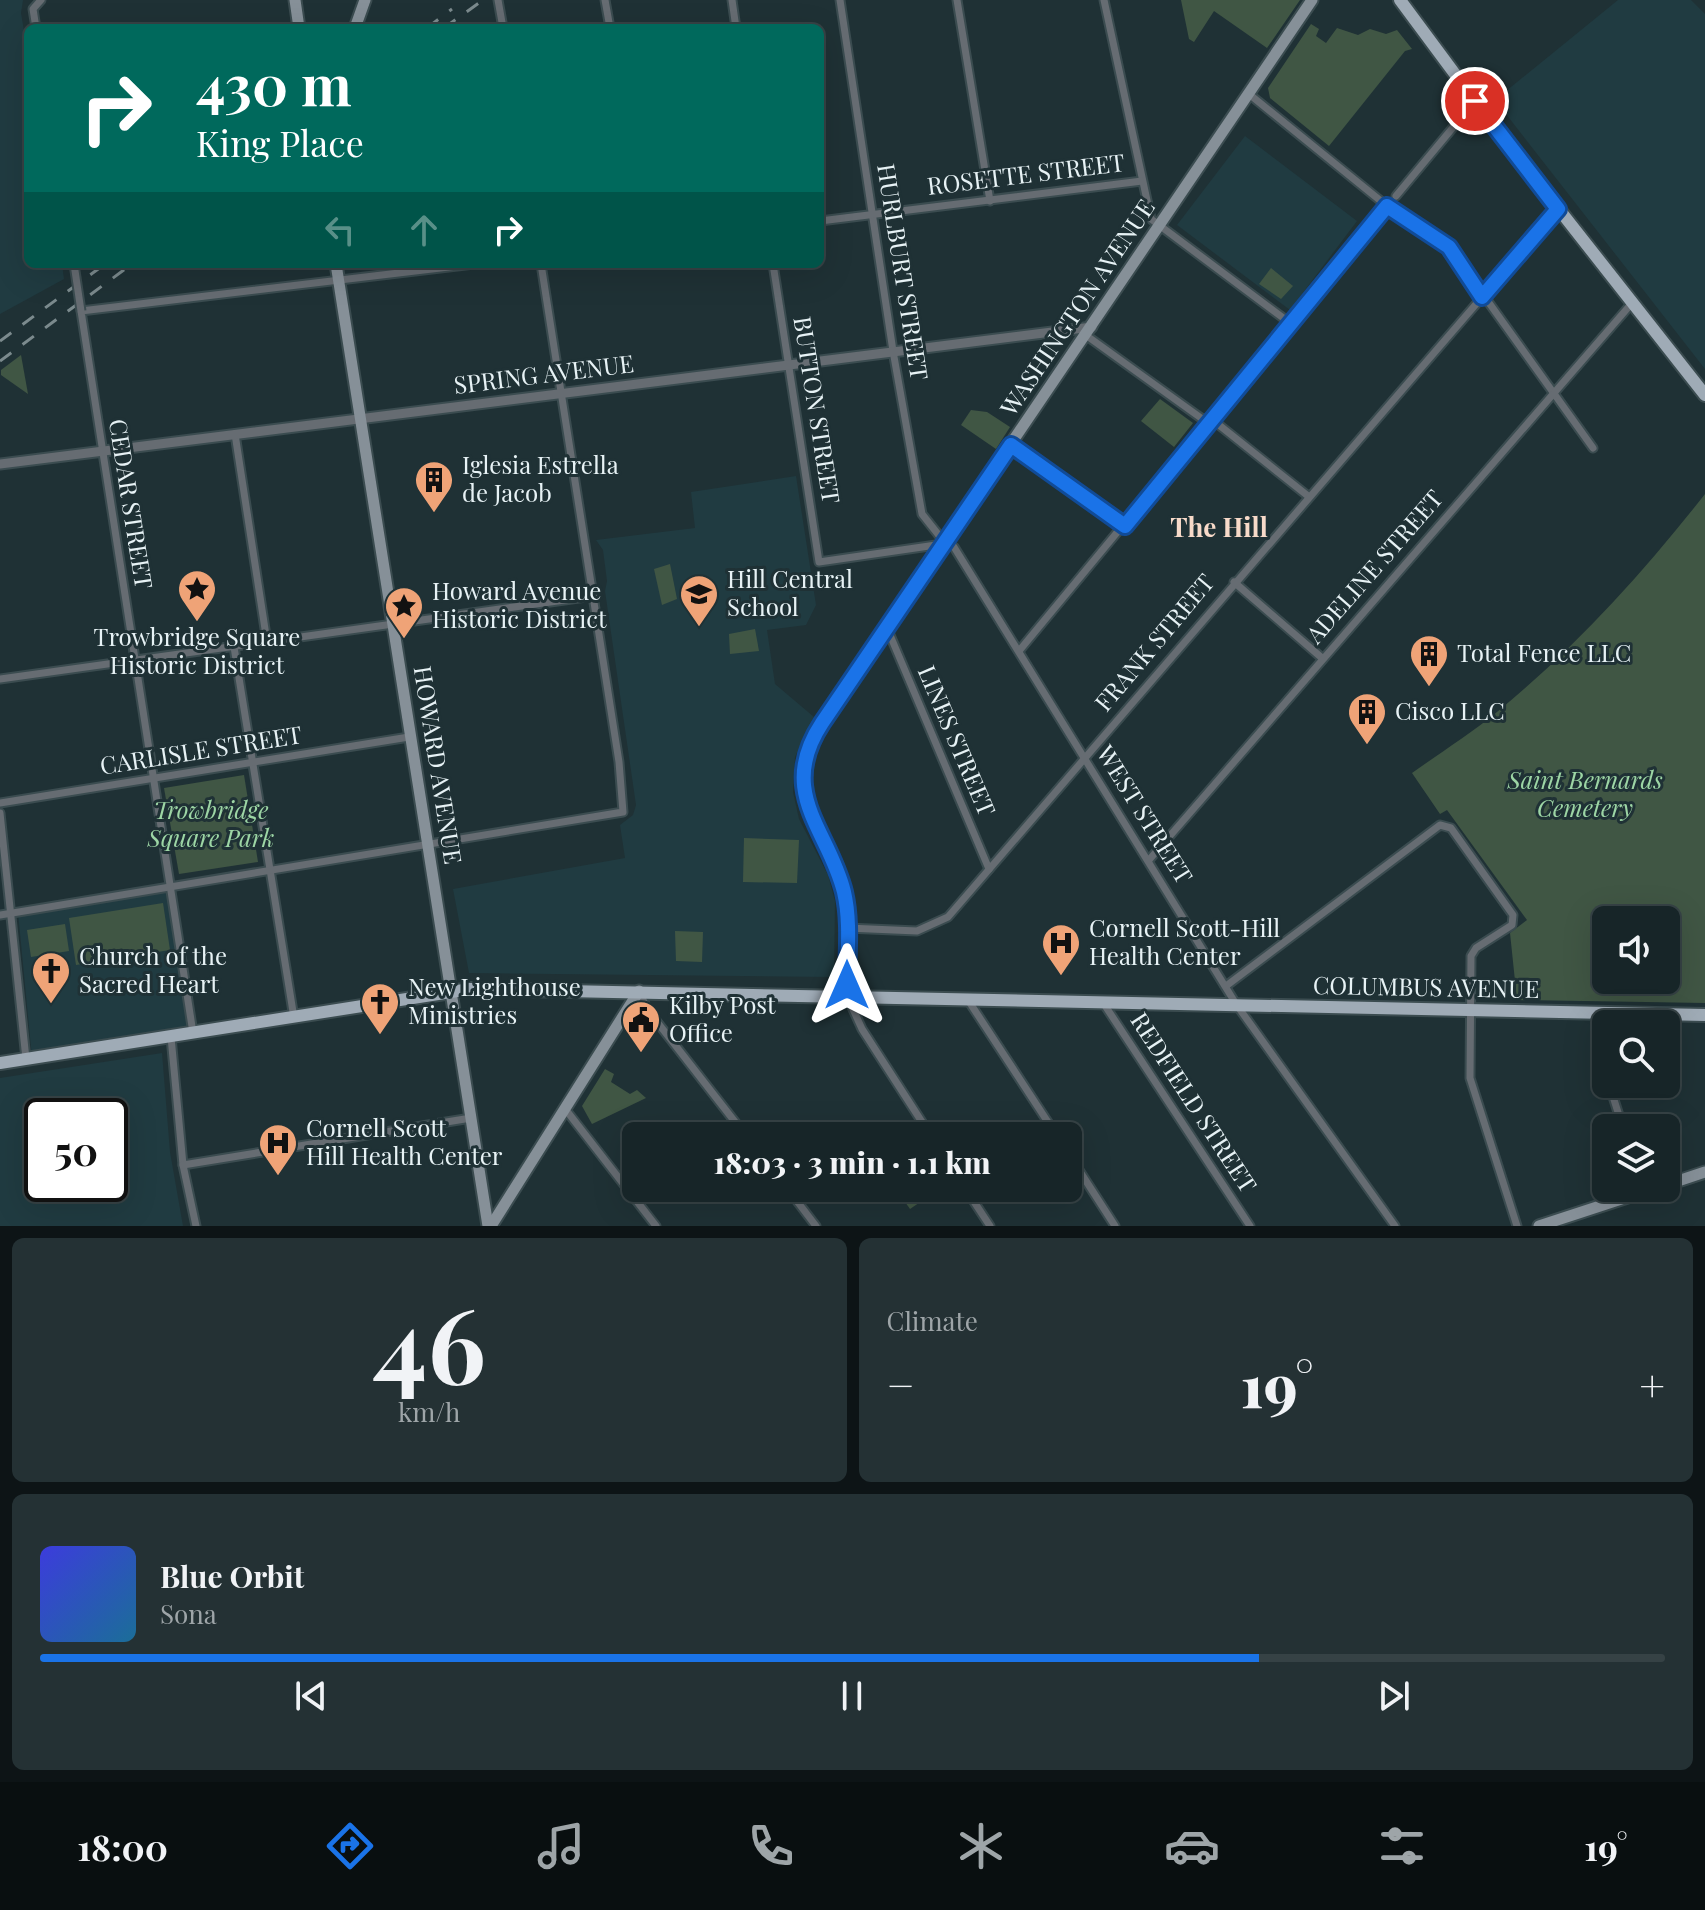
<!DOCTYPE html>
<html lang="en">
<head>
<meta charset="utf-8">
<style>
	:root { --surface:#172528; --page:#243134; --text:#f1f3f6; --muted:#9ea5a8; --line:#364245; --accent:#1a73e8 }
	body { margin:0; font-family:"Playfair Display",serif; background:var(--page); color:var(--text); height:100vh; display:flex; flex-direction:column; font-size:30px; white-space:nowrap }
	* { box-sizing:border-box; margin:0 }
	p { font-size:26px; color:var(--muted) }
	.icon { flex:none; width:44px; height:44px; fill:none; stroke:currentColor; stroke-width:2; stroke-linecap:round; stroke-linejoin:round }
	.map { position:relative; height:1226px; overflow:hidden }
	.side { display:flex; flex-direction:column; gap:12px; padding:12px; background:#0d1416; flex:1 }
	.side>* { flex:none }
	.banner { position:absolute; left:24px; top:24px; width:800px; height:244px; border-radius:12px; box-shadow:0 8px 32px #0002,0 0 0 2px var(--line); background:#00695c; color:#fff; overflow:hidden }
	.buttons { position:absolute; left:1592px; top:906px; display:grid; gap:16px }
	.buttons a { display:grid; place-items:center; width:88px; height:88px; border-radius:12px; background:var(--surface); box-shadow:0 8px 32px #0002,0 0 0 2px var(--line); font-size:40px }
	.speed { position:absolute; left:24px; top:1098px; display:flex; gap:16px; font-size:40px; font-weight:700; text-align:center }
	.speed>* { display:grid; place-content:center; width:104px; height:104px; border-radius:50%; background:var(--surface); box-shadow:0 8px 32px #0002,0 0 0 2px var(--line); line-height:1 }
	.speed .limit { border:4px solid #111; border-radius:12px; background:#fff; color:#111 }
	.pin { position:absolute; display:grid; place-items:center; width:68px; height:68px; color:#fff; margin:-34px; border:4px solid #fff; border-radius:50%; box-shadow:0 2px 8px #0007 }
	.me { position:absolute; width:88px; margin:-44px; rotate:0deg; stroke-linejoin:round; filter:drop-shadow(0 0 6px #0008) }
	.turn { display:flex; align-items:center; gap:28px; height:168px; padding:0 40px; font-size:36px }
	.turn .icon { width:104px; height:104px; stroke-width:2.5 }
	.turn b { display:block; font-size:56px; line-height:68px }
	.lanes { display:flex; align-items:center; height:76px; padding:0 40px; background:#0003; justify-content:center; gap:40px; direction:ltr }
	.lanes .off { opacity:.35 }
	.big { font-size:60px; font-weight:800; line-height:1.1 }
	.side .card { flex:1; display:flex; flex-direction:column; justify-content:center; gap:12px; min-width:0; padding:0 28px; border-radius:12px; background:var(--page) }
	.side .dial { align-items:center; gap:0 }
	.dial b { font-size:104px; line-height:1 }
	.song { display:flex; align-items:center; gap:24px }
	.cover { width:96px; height:96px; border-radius:12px; background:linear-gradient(135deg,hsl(240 70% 55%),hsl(200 70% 35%)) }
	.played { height:8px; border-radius:4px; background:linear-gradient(90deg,var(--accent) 75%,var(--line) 75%) }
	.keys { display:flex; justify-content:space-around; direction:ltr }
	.heat { display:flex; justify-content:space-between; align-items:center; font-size:44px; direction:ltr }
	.side .tiles { flex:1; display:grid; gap:12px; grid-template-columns:1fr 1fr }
	.card:last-child { grid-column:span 2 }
	.trip { position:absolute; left:622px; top:1122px; width:460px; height:80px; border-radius:12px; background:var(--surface); box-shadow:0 8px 32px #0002,0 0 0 2px var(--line); font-weight:800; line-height:80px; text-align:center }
	.tab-bar { display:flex; height:128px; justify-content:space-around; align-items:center; background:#090f10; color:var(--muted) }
	.tab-bar .icon { width:56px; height:56px }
	.tab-bar .current { color:var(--accent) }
	.tab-bar b { font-size:36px; color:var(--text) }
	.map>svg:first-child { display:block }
	.built { fill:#203b41; fill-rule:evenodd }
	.green { fill:#405644; fill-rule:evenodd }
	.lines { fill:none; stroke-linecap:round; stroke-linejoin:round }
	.minor-casing { stroke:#3b4c50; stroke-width:11 }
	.tertiary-casing { stroke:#3b4c50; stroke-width:13 }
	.secondary-casing { stroke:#3b4c50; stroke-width:15 }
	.primary-casing { stroke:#3b4c50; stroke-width:16 }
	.minor { stroke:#666c72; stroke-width:7 }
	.tertiary { stroke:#666c72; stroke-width:9 }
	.secondary { stroke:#869098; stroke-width:11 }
	.primary { stroke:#9fabb6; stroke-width:12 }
	.rail { stroke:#7b8a8d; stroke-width:3; stroke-dasharray:14 14; stroke-linecap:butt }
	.minor-bridge-casing { stroke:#3b4c50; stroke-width:11; stroke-linecap:butt }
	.minor-bridge { stroke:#666c72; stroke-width:7 }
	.route-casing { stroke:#114b97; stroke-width:20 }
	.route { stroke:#1a73e8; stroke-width:14 }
	.labels { text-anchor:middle; stroke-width:6; stroke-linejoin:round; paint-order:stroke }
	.street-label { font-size:24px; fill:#e7f2f5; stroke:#1f3135 }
	.poi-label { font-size:24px; fill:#e7f2f5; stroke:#1f3135; text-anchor:start }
	.park-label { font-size:24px; font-style:italic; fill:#9dd6a5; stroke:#1f3135 }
	.neighbourhood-label { font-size:26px; font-weight:bold; fill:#f7dac9; stroke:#1f3135 }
</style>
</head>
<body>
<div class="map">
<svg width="1705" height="1226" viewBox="0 0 1705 1226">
	<rect width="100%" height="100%" fill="#1f3135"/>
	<g class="built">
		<path d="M 0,0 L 23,0 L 21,13 L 28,55 L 28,264 L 62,264 L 64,279 L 0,314 Z"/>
		<path d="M 1618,0 L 1691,0 L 1705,14 L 1705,369 L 1495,100 Z"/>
		<path d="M 1245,136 L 1357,221 L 1290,310 L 1177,225 Z"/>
		<path d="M 796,476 L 816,605 L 806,625 L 767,630 L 775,684 L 814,717 L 795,757 L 793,792 L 799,819 L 828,875 L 835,901 L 834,977 L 469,973 L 453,889 L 625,858 L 620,825 L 633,815 L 636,805 L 605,591 L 607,581 L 603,550 L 596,540 L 695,528 L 691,492 Z"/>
		<path d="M 170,887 L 194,1034 L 32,1058 L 18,912 Z"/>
		<path d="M 162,1053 L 170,1152 L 183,1226 L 0,1226 L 0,1078 ZM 110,1116 L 110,1184 L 42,1184 L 42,1116 Z"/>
	</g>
	<g class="green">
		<path d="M 1181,0 L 1300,0 L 1267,48 L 1214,11 L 1194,42 L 1189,39 Z"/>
		<path d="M 1311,24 L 1319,29 L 1316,36 L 1326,43 L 1337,28 L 1358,35 L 1370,29 L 1386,34 L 1397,30 L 1412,49 L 1405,51 L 1329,146 L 1270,98 L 1268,88 Z"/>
		<path d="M 1271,268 L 1293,286 L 1281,299 L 1259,284 Z"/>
		<path d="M 21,355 L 28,394 L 1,375 L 1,370 Z"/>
		<path d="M 1160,399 L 1193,423 L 1174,447 L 1141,421 Z"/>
		<path d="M 971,410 L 987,412 L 1010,427 L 996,449 L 961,425 Z"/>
		<path d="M 1705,494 L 1705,1003 L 1517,1000 L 1510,933 L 1527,920 L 1447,810 L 1440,814 L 1412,773 C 1440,753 1470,734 1497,712 C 1574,649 1643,573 1705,494 ZM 1606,920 L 1666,920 L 1666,980 L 1606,980 Z"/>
		<path d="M 670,564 L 677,599 L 662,605 L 654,569 Z"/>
		<path d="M 755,629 L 759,651 L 730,654 L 729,634 Z"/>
		<path d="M 244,775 L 258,862 L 179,874 L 164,788 Z"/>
		<path d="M 744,838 L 799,840 L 797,883 L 743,882 Z"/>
		<path d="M 163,903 L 170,950 L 76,965 L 69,918 Z"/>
		<path d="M 65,924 L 69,951 L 31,957 L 27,930 Z"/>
		<path d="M 675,931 L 703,932 L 702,962 L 676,961 Z"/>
		<path d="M 605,1069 L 614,1074 L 611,1082 L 630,1094 L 637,1090 L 646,1098 L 592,1124 L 582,1106 Z"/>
		<path d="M 918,1188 L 941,1188 L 910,1209 L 903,1199 Z"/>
	</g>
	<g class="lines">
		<defs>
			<g id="minor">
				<path d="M 498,0 L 503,28"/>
				<path d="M 605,0 L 610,28"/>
				<path d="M 732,0 L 736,28"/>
				<path d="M 840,0 L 893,351 L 922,514 L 945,543 L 954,547 L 1236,1004 L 1395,1226"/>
				<path d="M 957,0 L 990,201"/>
				<path d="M 1104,0 L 1151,219 L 1290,323"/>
				<path d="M 36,28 L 33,9 L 41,0"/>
				<path d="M 1249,94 L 1387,206 L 1449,247 L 1593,448"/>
				<path d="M 1396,196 L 1475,101"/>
				<path d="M 820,221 L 1142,181"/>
				<path d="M 773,264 L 819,562 L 943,544"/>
				<path d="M 1087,336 L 1201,418 L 1219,425 L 1308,496"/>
				<path d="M 235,434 L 267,642"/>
				<path d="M 1011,445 L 1125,526"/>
				<path d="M 1234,582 L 1322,658"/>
				<path d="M 887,628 L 989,869"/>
				<path d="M 234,647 L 294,1018"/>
				<path d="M 1019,651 L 1387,206"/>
				<path d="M 0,679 L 593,596"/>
				<path d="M 0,803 L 409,737"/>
				<path d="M 0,813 L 26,1059"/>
				<path d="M 1149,860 L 1632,303"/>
				<path d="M 0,915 L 623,812 L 619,762 L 541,264"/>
				<path d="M 847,928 L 917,931 L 948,917 L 1558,209"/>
				<path d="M 1226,986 L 1440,825 L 1451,828 L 1513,915 L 1512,925 L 1476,948 L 1471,956 L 1470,1078 L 1517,1226"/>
				<path d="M 640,993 L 647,1009 L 746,1136"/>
				<path d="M 847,996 L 862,1029 L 931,1136"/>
				<path d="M 968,1000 L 1057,1136"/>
				<path d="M 1102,1001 L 1250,1226"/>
				<path d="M 1605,1013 L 1606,1037"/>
				<path d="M 193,1033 L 81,311 L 474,264"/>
				<path d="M 171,1037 L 183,1165 L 196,1226"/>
				<path d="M 1609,1084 L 1623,1128"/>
				<path d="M 566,1110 L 656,1226"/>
				<path d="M 1068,1153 L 1115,1226"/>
				<path d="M 183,1165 L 471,1118"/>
				<path d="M 787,1188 L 816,1226"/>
				<path d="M 965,1188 L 990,1226"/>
			</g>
			<path id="tertiary" d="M 0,464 L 1092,327"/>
			<g id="secondary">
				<path d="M 295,0 L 299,28"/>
				<path d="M 355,28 L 365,0"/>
				<path d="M 336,264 L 488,1226"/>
				<path d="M 847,996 C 848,962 852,924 844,891 C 826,821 783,811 818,728 L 1312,0"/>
				<path d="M 1666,1185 L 1705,1172"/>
				<path d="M 491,1226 L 639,991"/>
				<path d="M 1539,1226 L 1655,1188"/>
			</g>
			<g id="primary">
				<path d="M 1400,0 L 1495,128 L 1705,395"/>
				<path d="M 0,1063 L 470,989 L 1705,1015"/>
			</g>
		</defs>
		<use href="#minor" class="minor-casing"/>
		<use href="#tertiary" class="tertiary-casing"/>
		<use href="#secondary" class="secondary-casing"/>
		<use href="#primary" class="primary-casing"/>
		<use href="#minor" class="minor"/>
		<use href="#tertiary" class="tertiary"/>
		<use href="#secondary" class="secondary"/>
		<use href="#primary" class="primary"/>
		<g class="rail">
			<path d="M 427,28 L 452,9"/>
			<path d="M 444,28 L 483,0"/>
			<path d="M 0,341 L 105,264"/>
			<path d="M 0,361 L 132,264"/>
		</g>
		<defs>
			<path id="minor-bridge" d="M 74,264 L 81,311"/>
		</defs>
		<use href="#minor-bridge" class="minor-bridge-casing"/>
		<use href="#minor-bridge" class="minor-bridge"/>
	</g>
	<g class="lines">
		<defs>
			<path id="route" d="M 847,985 C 847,955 851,922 844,892 C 829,830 776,793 822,723 L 1011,445 L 1125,526 L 1387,206 L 1449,247 L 1482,297 L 1558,209 L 1475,101"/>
		</defs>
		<use href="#route" class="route-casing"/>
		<use href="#route" class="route"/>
	</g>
	<defs>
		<symbol id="building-pin" viewBox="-11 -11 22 30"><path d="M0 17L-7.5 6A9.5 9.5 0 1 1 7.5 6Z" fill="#efa377" stroke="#1f3135"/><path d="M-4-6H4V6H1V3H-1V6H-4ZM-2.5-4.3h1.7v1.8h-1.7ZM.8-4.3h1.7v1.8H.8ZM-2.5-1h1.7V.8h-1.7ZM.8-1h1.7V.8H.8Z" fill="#111"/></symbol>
		<symbol id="sight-pin" viewBox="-11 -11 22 30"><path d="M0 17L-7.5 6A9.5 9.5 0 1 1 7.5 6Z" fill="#efa377" stroke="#1f3135"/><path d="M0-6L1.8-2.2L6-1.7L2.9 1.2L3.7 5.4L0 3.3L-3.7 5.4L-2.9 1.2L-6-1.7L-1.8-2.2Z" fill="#111"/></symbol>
		<symbol id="school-pin" viewBox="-11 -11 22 30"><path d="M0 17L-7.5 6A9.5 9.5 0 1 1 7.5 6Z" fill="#efa377" stroke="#1f3135"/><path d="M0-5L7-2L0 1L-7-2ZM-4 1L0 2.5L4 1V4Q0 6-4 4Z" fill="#111"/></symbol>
		<symbol id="hospital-pin" viewBox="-11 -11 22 30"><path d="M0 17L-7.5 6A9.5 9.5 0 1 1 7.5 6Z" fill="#efa377" stroke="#1f3135"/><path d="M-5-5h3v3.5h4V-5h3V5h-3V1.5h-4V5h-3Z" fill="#111"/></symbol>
		<symbol id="church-pin" viewBox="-11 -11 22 30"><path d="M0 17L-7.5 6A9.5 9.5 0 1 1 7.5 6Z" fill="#efa377" stroke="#1f3135"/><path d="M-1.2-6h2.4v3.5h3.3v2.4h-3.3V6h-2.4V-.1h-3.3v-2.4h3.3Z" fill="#111"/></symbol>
		<symbol id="civic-pin" viewBox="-11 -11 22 30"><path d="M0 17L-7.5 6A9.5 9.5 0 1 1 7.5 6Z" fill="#efa377" stroke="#1f3135"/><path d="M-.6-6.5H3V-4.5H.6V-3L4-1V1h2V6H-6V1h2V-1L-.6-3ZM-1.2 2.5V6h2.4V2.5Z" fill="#111"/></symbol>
	</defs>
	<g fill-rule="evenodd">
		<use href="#building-pin" x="412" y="458" width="44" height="60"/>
		<use href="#sight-pin" x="175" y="567" width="44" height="60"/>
		<use href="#school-pin" x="677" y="572" width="44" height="60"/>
		<use href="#sight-pin" x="382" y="584" width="44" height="60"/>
		<use href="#building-pin" x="1407" y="632" width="44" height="60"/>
		<use href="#building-pin" x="1345" y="690" width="44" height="60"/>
		<use href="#hospital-pin" x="1039" y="921" width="44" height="60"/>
		<use href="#church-pin" x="29" y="949" width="44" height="60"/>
		<use href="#church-pin" x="358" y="980" width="44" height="60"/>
		<use href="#civic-pin" x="619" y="998" width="44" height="60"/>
		<use href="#hospital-pin" x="256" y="1121" width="44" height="60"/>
	</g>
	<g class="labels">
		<g class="street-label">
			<text transform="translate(1026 175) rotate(-7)" y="8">ROSETTE STREET</text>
			<text transform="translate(902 272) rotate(81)" y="8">HURLBURT STREET</text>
			<text transform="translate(1078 308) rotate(-56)" y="8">WASHINGTON AVENUE</text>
			<text transform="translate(544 375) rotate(-7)" y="8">SPRING AVENUE</text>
			<text transform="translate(816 410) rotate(81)" y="8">BUTTON STREET</text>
			<text transform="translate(130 504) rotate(81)" y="8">CEDAR STREET</text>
			<text transform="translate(1375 567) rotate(-49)" y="8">ADELINE STREET</text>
			<text transform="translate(1155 643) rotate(-50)" y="8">FRANK STREET</text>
			<text transform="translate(956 741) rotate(67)" y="8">LINES STREET</text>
			<text transform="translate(201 751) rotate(-9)" y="8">CARLISLE STREET</text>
			<text transform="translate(437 765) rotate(81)" y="8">HOWARD AVENUE</text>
			<text transform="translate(1144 815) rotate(58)" y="8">WEST STREET</text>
			<text transform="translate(1426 988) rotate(1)" y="8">COLUMBUS AVENUE</text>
			<text transform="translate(1193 1103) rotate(57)" y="8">REDFIELD STREET</text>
		</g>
		<g class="poi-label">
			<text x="462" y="474">Iglesia Estrella<tspan x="462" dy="28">de Jacob</tspan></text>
			<text x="727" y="588">Hill Central<tspan x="727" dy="28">School</tspan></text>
			<text x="432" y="600">Howard Avenue<tspan x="432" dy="28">Historic District</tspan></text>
			<text x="197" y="646" text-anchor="middle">Trowbridge Square<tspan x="197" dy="28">Historic District</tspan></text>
			<text x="1457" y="662">Total Fence LLC</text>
			<text x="1395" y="720">Cisco LLC</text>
			<text x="1089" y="937">Cornell Scott-Hill<tspan x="1089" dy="28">Health Center</tspan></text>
			<text x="79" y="965">Church of the<tspan x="79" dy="28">Sacred Heart</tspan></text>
			<text x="408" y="996">New Lighthouse<tspan x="408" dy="28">Ministries</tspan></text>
			<text x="669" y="1014">Kilby Post<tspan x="669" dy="28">Office</tspan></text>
			<text x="306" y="1137">Cornell Scott<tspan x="306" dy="28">Hill Health Center</tspan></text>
		</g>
		<g class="park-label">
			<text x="1585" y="789">Saint Bernards<tspan x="1585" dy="28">Cemetery</tspan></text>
			<text x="211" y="819">Trowbridge<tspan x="211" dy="28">Square Park</tspan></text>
		</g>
		<g class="neighbourhood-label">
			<text x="1219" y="537">The Hill</text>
		</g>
	</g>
</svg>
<div class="buttons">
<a><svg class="icon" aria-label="sound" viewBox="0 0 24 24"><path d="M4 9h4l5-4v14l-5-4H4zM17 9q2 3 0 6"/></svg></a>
<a><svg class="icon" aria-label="search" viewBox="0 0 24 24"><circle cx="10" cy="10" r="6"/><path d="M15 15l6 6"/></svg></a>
<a><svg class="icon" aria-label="layers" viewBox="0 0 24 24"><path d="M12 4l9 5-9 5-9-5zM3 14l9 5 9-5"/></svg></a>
</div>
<div class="speed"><div class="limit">50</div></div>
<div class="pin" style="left:1475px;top:101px;background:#d93025"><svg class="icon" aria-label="arrive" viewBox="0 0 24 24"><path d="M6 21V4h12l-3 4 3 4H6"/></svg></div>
<svg class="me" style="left:847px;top:985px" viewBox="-20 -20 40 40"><path d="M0-17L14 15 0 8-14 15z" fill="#1a73e8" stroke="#fff" stroke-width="4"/></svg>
<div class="trip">18:03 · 3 min · 1.1 km</div>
<div class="banner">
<div class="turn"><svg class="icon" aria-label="right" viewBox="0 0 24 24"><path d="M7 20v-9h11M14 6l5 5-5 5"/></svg><div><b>430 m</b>King Place</div></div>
<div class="lanes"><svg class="icon off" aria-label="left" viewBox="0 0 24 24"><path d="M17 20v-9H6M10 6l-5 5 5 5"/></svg><svg class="icon off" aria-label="ahead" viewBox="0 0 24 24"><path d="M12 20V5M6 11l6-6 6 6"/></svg><svg class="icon" aria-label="right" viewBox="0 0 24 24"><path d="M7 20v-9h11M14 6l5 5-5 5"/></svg></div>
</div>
</div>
<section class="side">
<div class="tiles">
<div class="card dial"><b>46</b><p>km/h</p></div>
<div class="card"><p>Climate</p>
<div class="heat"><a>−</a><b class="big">19°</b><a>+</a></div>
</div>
<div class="card">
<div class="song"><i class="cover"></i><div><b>Blue Orbit</b><p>Sona</p></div></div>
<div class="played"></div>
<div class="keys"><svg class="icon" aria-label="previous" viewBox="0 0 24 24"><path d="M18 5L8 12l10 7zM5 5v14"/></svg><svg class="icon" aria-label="pause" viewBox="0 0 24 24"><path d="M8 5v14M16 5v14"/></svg><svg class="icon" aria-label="next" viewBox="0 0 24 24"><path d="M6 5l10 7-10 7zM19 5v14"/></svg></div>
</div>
</div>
</section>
<nav class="tab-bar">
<b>18:00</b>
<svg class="icon current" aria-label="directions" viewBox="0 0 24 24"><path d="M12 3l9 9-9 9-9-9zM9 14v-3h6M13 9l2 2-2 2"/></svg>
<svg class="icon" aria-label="music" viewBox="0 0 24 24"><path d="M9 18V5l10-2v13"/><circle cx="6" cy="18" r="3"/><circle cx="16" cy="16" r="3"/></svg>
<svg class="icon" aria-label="phone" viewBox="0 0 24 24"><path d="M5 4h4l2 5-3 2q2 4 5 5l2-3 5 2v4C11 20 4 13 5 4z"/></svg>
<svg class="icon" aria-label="climate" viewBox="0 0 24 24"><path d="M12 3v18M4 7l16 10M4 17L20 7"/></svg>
<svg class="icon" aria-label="car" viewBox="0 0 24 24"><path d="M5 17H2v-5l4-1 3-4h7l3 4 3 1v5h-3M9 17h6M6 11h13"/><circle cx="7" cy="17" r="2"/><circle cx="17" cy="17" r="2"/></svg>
<svg class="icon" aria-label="filters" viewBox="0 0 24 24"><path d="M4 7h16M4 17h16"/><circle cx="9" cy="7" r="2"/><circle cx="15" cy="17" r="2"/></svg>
<b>19°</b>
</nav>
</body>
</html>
